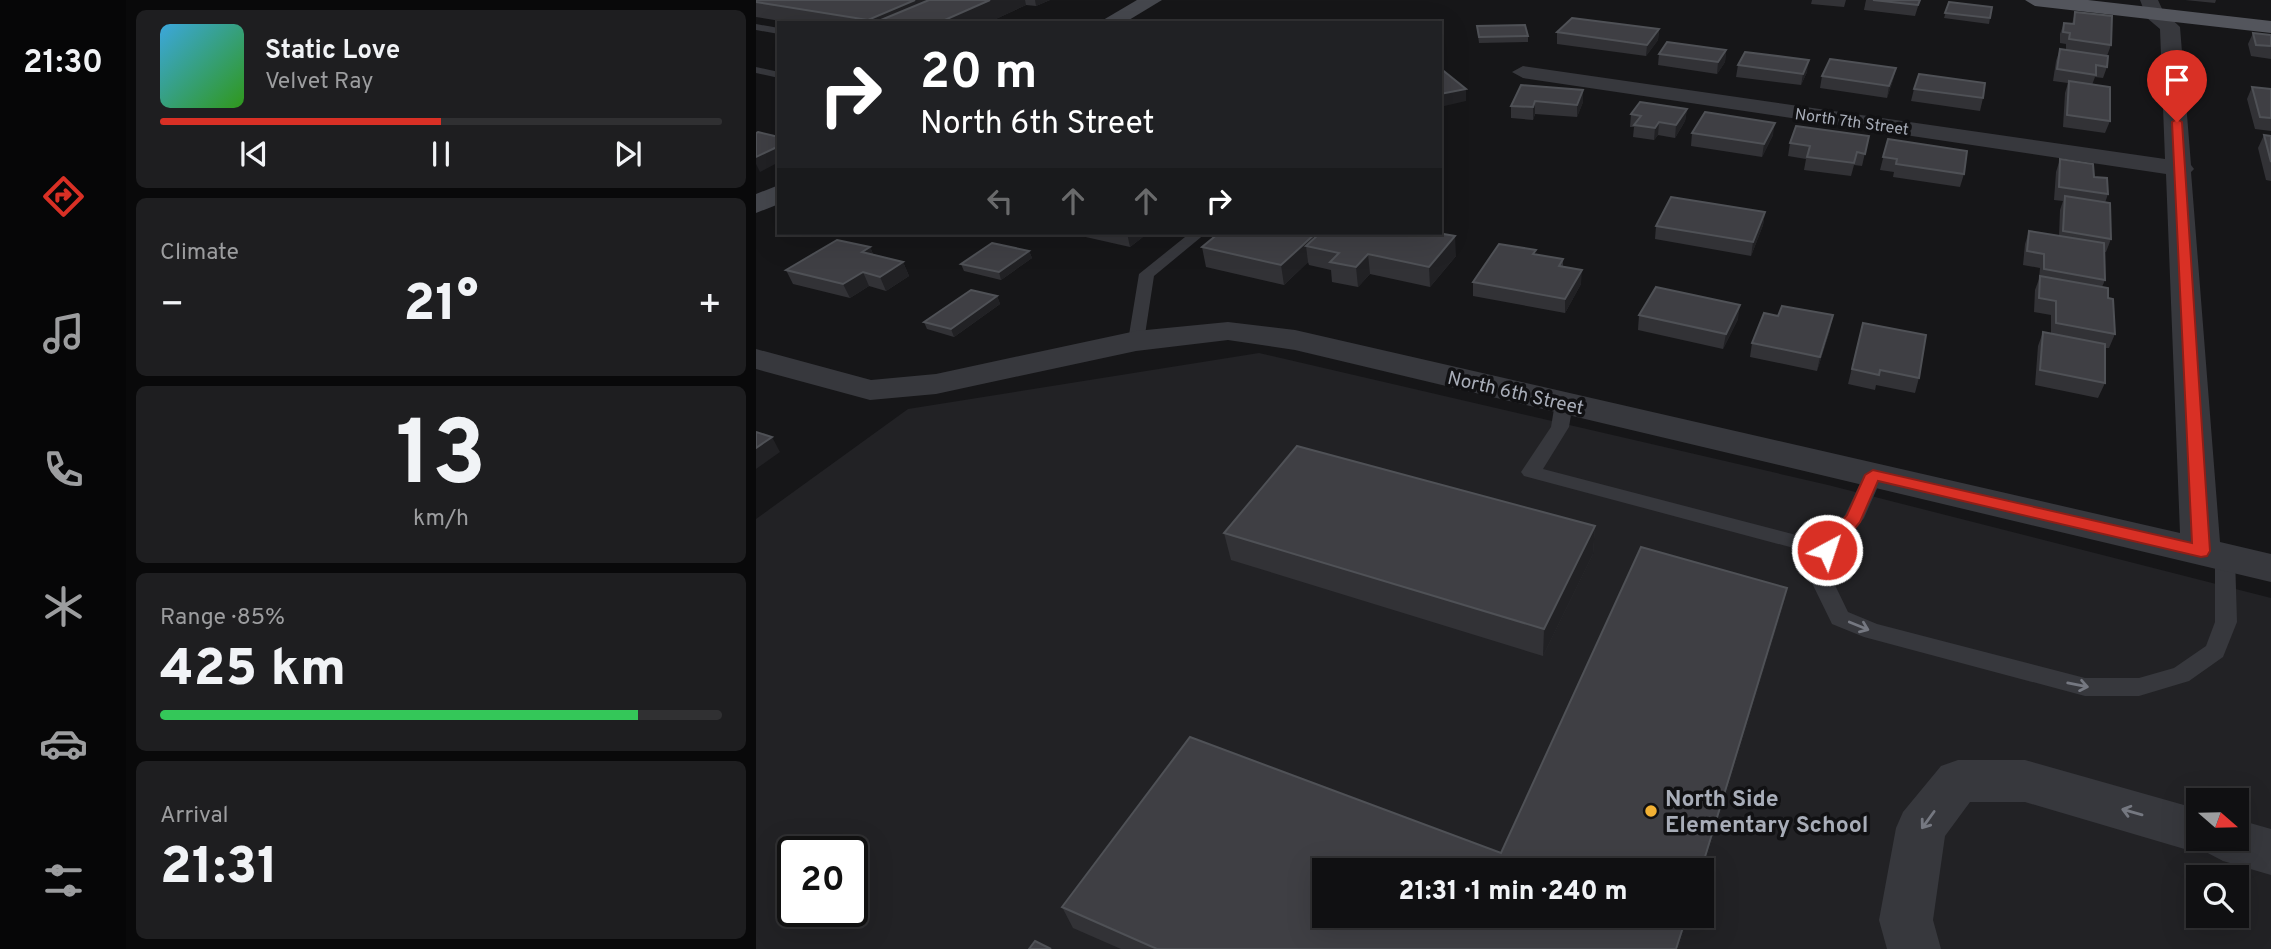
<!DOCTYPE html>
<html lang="en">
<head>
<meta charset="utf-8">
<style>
	:root { --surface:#101012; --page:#1e1e20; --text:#f1f3f6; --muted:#9c9d9f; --line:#303032; --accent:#d93025 }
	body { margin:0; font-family:Overpass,sans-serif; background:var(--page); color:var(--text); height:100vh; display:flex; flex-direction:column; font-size:26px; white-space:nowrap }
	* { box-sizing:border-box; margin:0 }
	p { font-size:23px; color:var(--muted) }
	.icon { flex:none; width:38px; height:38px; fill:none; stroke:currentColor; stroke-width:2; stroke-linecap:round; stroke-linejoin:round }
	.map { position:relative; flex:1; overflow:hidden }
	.panel { display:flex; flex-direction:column; gap:10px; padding:10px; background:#09090a; width:630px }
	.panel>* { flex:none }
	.top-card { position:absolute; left:21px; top:21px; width:665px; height:214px; border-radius:0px; box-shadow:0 7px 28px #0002,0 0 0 2px var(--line); background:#202124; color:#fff; overflow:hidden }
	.needle { width:46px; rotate:110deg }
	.tools { position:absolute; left:1430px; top:788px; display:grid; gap:14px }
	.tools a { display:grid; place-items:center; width:63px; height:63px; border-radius:0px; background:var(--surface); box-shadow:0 7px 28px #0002,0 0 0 2px var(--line); font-size:35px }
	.speed { position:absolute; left:21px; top:836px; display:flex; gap:14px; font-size:35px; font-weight:700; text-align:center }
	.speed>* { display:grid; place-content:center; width:91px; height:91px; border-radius:50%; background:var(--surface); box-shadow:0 7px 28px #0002,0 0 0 2px var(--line); line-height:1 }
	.speed .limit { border:4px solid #111; border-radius:10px; background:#fff; color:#111 }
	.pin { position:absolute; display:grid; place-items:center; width:60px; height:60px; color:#fff; margin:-72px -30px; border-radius:50% 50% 50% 0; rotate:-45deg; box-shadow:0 0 7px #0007 }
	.pin .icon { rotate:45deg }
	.me { position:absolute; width:77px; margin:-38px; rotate:40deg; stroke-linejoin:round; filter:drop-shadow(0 0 5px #0008) }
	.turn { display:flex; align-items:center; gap:24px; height:147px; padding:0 28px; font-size:32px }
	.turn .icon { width:91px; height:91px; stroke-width:2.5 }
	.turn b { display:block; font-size:49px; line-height:60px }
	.lanes { display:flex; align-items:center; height:66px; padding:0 28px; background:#0003; justify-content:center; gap:35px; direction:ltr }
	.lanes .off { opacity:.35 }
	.big { font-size:52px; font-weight:800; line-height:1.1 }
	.panel .tile { flex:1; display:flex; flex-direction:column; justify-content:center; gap:10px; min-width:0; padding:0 24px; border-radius:10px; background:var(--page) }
	.panel .dial { align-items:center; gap:0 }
	.dial b { font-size:91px; line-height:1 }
	.song { display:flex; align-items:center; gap:21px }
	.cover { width:84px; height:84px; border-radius:10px; background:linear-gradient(135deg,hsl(200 70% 55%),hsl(110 70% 35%)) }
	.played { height:7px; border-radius:4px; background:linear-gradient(90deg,var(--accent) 50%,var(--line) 50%) }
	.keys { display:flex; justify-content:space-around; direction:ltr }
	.heat { display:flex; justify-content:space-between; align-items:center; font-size:38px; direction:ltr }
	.charge { height:10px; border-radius:5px; background:linear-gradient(90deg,#34c759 85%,var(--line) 0) }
	.trip { position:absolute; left:556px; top:858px; width:402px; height:70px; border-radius:0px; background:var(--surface); box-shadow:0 7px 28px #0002,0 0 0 2px var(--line); font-weight:800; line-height:70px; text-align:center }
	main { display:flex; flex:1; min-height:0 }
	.tabs { display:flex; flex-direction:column; width:126px; justify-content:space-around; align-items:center; background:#060607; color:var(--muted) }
	.tabs .icon { width:49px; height:49px }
	.tabs .on { color:var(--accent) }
	.tabs b { font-size:32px; color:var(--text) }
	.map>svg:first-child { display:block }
	.built { fill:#222225; fill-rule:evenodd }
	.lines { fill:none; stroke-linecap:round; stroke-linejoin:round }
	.lane { fill:#37383d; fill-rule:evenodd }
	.street { fill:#37383d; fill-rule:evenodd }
	.secondary { fill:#45474d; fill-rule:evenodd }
	.primary { fill:#53555c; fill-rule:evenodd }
	.wall { fill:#323236 }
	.shaded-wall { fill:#212124 }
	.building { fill:#3f3f44; stroke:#4f5156; stroke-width:2 }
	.oneway { stroke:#757881 }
	.route { fill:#d93025; stroke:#8d1f18; stroke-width:2 }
	.poi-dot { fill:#f2b134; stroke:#111113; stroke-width:2.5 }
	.labels { text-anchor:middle; stroke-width:7; stroke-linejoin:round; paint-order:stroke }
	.far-street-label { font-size:16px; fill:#a8adb8; stroke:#111113 }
	.street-label { font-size:19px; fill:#a8adb8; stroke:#111113 }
	.near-poi-label { font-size:23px; font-weight:bold; fill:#a8adb8; stroke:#111113; text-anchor:start }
</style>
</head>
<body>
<main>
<nav class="tabs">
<b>21:30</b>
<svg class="icon on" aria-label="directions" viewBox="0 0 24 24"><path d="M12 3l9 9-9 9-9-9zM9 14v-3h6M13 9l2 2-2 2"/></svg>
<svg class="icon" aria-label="music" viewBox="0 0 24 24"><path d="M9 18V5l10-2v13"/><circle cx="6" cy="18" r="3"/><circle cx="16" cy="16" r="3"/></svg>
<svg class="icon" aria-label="phone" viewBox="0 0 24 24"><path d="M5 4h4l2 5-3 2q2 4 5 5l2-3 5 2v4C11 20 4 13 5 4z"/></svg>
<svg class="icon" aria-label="climate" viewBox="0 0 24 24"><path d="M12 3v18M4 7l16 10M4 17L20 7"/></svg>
<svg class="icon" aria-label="car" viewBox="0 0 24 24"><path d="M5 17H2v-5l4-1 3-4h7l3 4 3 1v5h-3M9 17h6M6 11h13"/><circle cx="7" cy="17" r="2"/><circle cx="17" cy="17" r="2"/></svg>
<svg class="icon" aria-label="filters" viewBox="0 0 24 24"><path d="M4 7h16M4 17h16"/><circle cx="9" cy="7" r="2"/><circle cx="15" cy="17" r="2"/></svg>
</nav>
<section class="panel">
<div class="tile">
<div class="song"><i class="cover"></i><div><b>Static Love</b><p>Velvet Ray</p></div></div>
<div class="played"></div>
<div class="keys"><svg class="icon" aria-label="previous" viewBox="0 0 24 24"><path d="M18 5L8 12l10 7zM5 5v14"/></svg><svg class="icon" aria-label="pause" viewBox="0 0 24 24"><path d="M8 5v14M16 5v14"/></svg><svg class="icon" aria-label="next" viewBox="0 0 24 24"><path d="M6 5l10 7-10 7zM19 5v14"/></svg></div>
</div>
<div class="tile"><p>Climate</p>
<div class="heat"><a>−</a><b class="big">21°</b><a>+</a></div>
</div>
<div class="tile dial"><b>13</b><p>km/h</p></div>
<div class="tile"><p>Range · 85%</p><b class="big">425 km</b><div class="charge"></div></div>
<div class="tile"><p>Arrival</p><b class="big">21:31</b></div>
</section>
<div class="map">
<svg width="1515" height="949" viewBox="0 0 1515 949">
	<rect width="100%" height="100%" fill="#161618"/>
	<path class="built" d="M 503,353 L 1072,485 L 1515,598 L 1515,949 L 0,949 L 0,519 L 152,409 ZM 1442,800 L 1480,800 L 1480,838 L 1442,838 ZM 37,852 L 96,852 L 96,912 L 37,912 ZM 569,870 L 947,870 L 947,915 L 569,915 ZM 1442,877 L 1480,877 L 1480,915 L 1442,915 Z"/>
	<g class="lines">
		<g class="lane">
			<path d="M 0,24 L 23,28 L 23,34 L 0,30 Z"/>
			<path d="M 0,67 L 23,72 L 23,78 L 0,73 Z"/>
			<path d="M 434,233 L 450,233 L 398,276 L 388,341 L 386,345 L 374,345 L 372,341 L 383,274 Z"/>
			<path d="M 808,398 L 817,403 L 813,427 L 787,469 L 1067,542 L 1089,515 L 1110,471 L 1124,471 L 1127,475 L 1108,518 L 1081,552 L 1077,581 L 1092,612 L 1121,624 L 1329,678 L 1383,678 L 1418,668 L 1450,646 L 1459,622 L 1459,557 L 1462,552 L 1476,552 L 1479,557 L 1481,622 L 1467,657 L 1433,681 L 1383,696 L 1329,696 L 1108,637 L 1076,624 L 1055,581 L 1060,554 L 768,476 L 765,472 L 795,427 L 799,403 Z"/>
		</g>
		<g class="street">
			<path d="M 1384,0 L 1402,0 L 1407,11 L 1424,27 L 1435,165 L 1438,169 L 1435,172 L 1464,542 L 1515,554 L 1515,582 L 539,350 L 472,340 L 380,351 L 180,394 L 114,400 L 0,369 L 0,349 L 115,380 L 180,374 L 380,331 L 472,322 L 539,330 L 1424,533 L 1410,174 L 767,78 L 756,72 L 767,66 L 1409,159 L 1404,29 L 1391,18 Z"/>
			<path d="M 1202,760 L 1269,760 L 1442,809 L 1442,838 L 1480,838 L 1480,819 L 1515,829 L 1515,875 L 1467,861 L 1448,851 L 1442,853 L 1269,802 L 1214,802 L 1189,836 L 1177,920 L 1185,949 L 1131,949 L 1123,920 L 1140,828 L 1147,812 L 1185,766 Z"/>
		</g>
		<g class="secondary">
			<path d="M 381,0 L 406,0 L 368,23 L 342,23 Z"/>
			<path d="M 23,185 L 23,204 L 0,213 L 0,194 Z"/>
		</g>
		<path class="primary" d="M 1269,0 L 1332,0 L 1515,21 L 1515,33 L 1279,6 Z"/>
	</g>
	<g class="wall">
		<path d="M 0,0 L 294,0 L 280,6 L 270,5 L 231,23 L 37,23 L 0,17 Z"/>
		<path d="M 1056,0 L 1090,0 L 1088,7 L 1055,4 Z"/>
		<path d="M 1110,0 L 1164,0 L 1159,16 L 1108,10 Z"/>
		<path d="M 1429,0 L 1460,0 L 1459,3 Z"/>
		<path d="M 1193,2 L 1236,7 L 1233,24 L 1188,18 Z"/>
		<path d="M 1319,12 L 1355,45 L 1351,56 L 1351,67 L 1347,78 L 1339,77 L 1336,85 L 1354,121 L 1349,133 L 1307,127 L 1309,93 L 1312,83 L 1297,81 L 1300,61 L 1304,49 L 1310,50 L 1310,44 L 1304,43 L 1304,34 L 1308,23 L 1316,24 Z"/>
		<path d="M 721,26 L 772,36 L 772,42 L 723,43 Z"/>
		<path d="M 903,29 L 902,40 L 890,56 L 801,44 L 801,32 Z"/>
		<path d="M 1497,33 L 1515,35 L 1515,59 L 1495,56 L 1492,44 Z"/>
		<path d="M 970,50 L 969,62 L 961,74 L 902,65 L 903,54 Z"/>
		<path d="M 982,65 L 1051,72 L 1045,85 L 980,77 Z"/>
		<path d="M 1140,68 L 1137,80 L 1131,98 L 1064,88 L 1066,76 Z"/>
		<path d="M 765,85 L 827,102 L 821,117 L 779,114 L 777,120 L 755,118 L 755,106 Z"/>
		<path d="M 1496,87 L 1515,89 L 1515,131 L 1499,129 L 1491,99 Z"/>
		<path d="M 1158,89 L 1227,98 L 1224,111 L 1155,101 Z"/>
		<path d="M 931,109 L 929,121 L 919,138 L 902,135 L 898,140 L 877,137 L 878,127 L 874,127 L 875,114 Z"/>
		<path d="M 936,133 L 1017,135 L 1006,157 L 935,146 Z"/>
		<path d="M 1508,135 L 1515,136 L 1515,181 L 1510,180 L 1502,148 Z"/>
		<path d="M 1113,136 L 1106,166 L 1098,165 L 1095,176 L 1048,170 L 1050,159 L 1032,156 L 1034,143 Z"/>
		<path d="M 1132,139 L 1208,174 L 1204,187 L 1137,177 L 1138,172 L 1124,170 Z"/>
		<path d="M 1304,159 L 1338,177 L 1352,194 L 1349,203 L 1355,239 L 1350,252 L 1348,252 L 1349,280 L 1346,287 L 1352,298 L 1359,334 L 1353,348 L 1349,348 L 1349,383 L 1342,398 L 1279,385 L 1282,346 L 1287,332 L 1295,333 L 1295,315 L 1278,312 L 1279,290 L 1283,279 L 1284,268 L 1267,265 L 1269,244 L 1273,231 L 1303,236 L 1304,210 L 1307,201 L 1298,200 L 1300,172 Z"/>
		<path d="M 1009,212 L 1007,225 L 995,256 L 899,239 L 900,226 Z"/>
		<path d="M 312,233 L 392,233 L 374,247 Z"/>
		<path d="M 463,233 L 700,256 L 674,287 L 614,274 L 602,287 L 576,282 L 575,270 L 553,265 L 552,262 L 528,285 L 450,267 L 446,247 Z"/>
		<path d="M 114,247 L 117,254 L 147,262 L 153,276 L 130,291 L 113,286 L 94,298 L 37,284 L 30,270 Z"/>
		<path d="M 273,251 L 276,258 L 245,280 L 208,271 L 205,264 Z"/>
		<path d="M 779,254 L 807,259 L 807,267 L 825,284 L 809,313 L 717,296 L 717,282 Z"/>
		<path d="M 241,296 L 244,304 L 198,337 L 171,329 L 168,322 Z"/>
		<path d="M 883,315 L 982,319 L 967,349 L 882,330 Z"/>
		<path d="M 1107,323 L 1163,378 L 1159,393 L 1120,385 L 1119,390 L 1092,384 Z"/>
		<path d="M 1074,330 L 1061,371 L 994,357 L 996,343 Z"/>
		<path d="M 839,526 L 837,554 L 787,656 L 475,560 L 468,533 Z"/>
		<path d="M 885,547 L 1031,588 L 1026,610 L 947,870 L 569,870 L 569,915 L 933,915 L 922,949 L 365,949 L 317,928 L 306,907 L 434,737 L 745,853 Z"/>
	</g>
	<g class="shaded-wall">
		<path d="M 159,0 L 193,0 L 125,20 L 126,23 L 113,23 L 112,20 Z"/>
		<path d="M 234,0 L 269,0 L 270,5 L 231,23 L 182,23 Z"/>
		<path d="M 279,0 L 294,0 L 280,6 Z"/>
		<path d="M 903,29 L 902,40 L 890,56 L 891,45 Z"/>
		<path d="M 970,50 L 969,62 L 961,74 L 962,62 Z"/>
		<path d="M 1053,60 L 1051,72 L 1045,85 L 1047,74 Z"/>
		<path d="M 1140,68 L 1137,80 L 1131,98 L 1133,86 Z"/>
		<path d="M 710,89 L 710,101 L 684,107 L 684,94 Z"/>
		<path d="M 827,90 L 827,102 L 821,117 L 821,105 Z"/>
		<path d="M 779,101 L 779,114 L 777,120 L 777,107 Z"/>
		<path d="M 931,109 L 929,121 L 919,138 L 920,125 Z"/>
		<path d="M 903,122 L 902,135 L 898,140 L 899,128 Z"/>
		<path d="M 1019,123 L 1017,135 L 1006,157 L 1008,144 Z"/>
		<path d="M 23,146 L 23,162 L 4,172 L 0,164 L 0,157 Z"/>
		<path d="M 1009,212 L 1007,225 L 995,256 L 997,242 Z"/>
		<path d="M 371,233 L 392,233 L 374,247 Z"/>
		<path d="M 560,233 L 583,233 L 550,246 L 552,262 L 528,285 L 525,265 Z"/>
		<path d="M 699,236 L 700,256 L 674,287 L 673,267 Z"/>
		<path d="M 114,247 L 120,261 L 106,252 Z"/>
		<path d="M 273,251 L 276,258 L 245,280 L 243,272 Z"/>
		<path d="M 612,254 L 614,274 L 602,287 L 600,267 Z"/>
		<path d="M 147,262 L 153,276 L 130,291 L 124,277 Z"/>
		<path d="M 826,270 L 825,284 L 809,313 L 809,299 Z"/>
		<path d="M 107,272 L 113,286 L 94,298 L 87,284 Z"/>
		<path d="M 241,296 L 244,304 L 198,337 L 195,329 Z"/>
		<path d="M 984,305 L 982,319 L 967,349 L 970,334 Z"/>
		<path d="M 1077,315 L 1074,330 L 1061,371 L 1064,357 Z"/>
		<path d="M 16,437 L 24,452 L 0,469 L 0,448 Z"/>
		<path d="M 839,526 L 837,554 L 787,656 L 788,629 Z"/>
		<path d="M 1031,588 L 1026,610 L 947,870 L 945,870 Z"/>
		<path d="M 931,915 L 933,915 L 922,949 L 920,949 Z"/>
	</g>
	<g class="building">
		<path d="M 0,0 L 159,0 L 112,20 L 0,2 Z"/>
		<path d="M 173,0 L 234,0 L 182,23 L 140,23 L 125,20 Z"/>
		<path d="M 1117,0 L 1164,0 L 1162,5 Z"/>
		<path d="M 1193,2 L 1236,7 L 1234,18 L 1189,13 Z"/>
		<path d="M 1319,12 L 1356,16 L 1355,45 L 1313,39 L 1314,33 L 1307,32 L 1308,23 L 1318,24 Z"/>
		<path d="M 816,18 L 903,29 L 891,45 L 801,32 Z"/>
		<path d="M 769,25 L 772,36 L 723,37 L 721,26 Z"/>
		<path d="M 1497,33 L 1515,35 L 1515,46 L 1500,45 Z"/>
		<path d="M 911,42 L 970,50 L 962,62 L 903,54 Z"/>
		<path d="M 1304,49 L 1352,56 L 1351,67 L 1340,65 L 1340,75 L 1301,69 Z"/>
		<path d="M 989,52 L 1053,60 L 1047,74 L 982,65 Z"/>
		<path d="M 1074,59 L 1140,68 L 1133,86 L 1066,76 Z"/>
		<path d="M 684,68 L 710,89 L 684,94 Z"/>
		<path d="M 1163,74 L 1229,83 L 1227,98 L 1158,89 Z"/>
		<path d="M 1313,81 L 1354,87 L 1354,121 L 1311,115 Z"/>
		<path d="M 765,85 L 827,90 L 821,105 L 779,101 L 777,107 L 755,106 Z"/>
		<path d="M 1496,87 L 1515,89 L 1515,118 L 1504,117 Z"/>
		<path d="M 884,102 L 931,109 L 920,125 L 903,122 L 899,128 L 878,125 L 885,116 L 875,114 Z"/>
		<path d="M 949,112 L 1019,123 L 1008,144 L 936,133 Z"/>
		<path d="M 1040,126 L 1113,136 L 1109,154 L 1101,152 L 1098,163 L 1051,157 L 1054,146 L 1034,143 Z"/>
		<path d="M 2,132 L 23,137 L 23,146 L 0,157 L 0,133 Z"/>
		<path d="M 1508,135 L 1515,136 L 1515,162 Z"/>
		<path d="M 1132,139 L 1211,151 L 1208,174 L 1140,164 L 1141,159 L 1127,157 Z"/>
		<path d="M 1304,159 L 1337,164 L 1338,177 L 1351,178 L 1352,194 L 1303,187 Z"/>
		<path d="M 1309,196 L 1354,203 L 1355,239 L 1307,231 Z"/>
		<path d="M 915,197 L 1009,212 L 997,242 L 900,226 Z"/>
		<path d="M 1273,231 L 1348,243 L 1349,280 L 1288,269 L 1288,254 L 1271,251 Z"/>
		<path d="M 463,233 L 560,233 L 525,265 L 446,247 Z"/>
		<path d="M 564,233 L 682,233 L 699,236 L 673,267 L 612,254 L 600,267 L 574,262 L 583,253 L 550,246 Z"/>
		<path d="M 81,240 L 114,247 L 106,252 L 147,262 L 124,277 L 107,272 L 87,284 L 30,270 Z"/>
		<path d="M 236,243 L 273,251 L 243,272 L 205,264 Z"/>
		<path d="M 743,244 L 780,250 L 777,254 L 807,259 L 803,266 L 826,270 L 809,299 L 717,282 Z"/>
		<path d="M 1284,276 L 1352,288 L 1352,298 L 1357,299 L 1359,334 L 1300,323 L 1300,301 L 1283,298 Z"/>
		<path d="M 900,287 L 984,305 L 970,334 L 883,315 Z"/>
		<path d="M 215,290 L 241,296 L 195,329 L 168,322 Z"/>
		<path d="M 1026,306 L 1077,315 L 1064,357 L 996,343 L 1008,313 L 1022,316 Z"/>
		<path d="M 1107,323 L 1170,335 L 1163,378 L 1124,370 L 1123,375 L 1096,369 Z"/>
		<path d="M 1287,332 L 1349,344 L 1349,383 L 1284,370 Z"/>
		<path d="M 0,432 L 16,437 L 0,448 Z"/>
		<path d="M 541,446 L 839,526 L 788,629 L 468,533 Z"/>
		<path d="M 885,547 L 1031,588 L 945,870 L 569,870 L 569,915 L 931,915 L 920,949 L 401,949 L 306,907 L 434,737 L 745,853 Z"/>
		<path d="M 279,941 L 295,949 L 273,949 Z"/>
	</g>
	<defs><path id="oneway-shaft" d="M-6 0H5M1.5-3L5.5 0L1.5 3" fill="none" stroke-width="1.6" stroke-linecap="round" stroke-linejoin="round" transform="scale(1.75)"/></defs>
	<g class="oneway">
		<use href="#oneway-shaft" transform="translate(1103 626) rotate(22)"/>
		<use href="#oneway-shaft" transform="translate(1322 685) rotate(11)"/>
		<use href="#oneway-shaft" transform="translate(1376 812) rotate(-164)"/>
		<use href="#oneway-shaft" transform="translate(1172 820) rotate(126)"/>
	</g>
	<path class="route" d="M 1421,119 L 1426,122 L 1454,551 L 1451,556 L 1445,557 L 1122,481 L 1104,522 L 1077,555 L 1065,555 L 1062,550 L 1065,546 L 1091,515 L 1109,475 L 1117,470 L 1436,543 L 1416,122 Z"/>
	<circle class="poi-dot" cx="895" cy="811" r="7"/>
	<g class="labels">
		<g class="far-street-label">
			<text transform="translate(1096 121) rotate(8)" y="6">North 7th Street</text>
		</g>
		<g class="street-label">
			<text transform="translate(760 392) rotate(13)" y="7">North 6th Street</text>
		</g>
		<g class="near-poi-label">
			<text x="909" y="806">North Side<tspan x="909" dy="26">Elementary School</tspan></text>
		</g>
	</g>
</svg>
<div class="tools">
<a><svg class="needle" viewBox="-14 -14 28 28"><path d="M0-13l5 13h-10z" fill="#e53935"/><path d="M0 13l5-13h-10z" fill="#9c9d9f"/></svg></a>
<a><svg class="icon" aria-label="search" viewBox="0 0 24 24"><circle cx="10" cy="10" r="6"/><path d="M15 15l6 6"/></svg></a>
</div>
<div class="speed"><div class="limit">20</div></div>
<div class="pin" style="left:1421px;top:122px;background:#d93025"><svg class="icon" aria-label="arrive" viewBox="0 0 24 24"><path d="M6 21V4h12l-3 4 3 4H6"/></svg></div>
<svg class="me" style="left:1071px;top:550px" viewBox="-20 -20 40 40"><circle r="17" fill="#d93025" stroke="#fff" stroke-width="3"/><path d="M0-11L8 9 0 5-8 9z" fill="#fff"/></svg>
<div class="trip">21:31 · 1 min · 240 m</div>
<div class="top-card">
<div class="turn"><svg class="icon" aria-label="right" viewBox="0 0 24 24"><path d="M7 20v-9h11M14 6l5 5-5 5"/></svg><div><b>20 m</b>North 6th Street</div></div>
<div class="lanes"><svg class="icon off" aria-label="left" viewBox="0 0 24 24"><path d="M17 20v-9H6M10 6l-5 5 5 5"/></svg><svg class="icon off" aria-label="ahead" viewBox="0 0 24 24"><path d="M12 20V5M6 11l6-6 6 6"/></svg><svg class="icon off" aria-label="ahead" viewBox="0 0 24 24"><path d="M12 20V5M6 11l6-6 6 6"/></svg><svg class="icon" aria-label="right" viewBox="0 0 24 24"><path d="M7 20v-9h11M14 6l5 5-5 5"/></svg></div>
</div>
</div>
</main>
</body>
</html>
